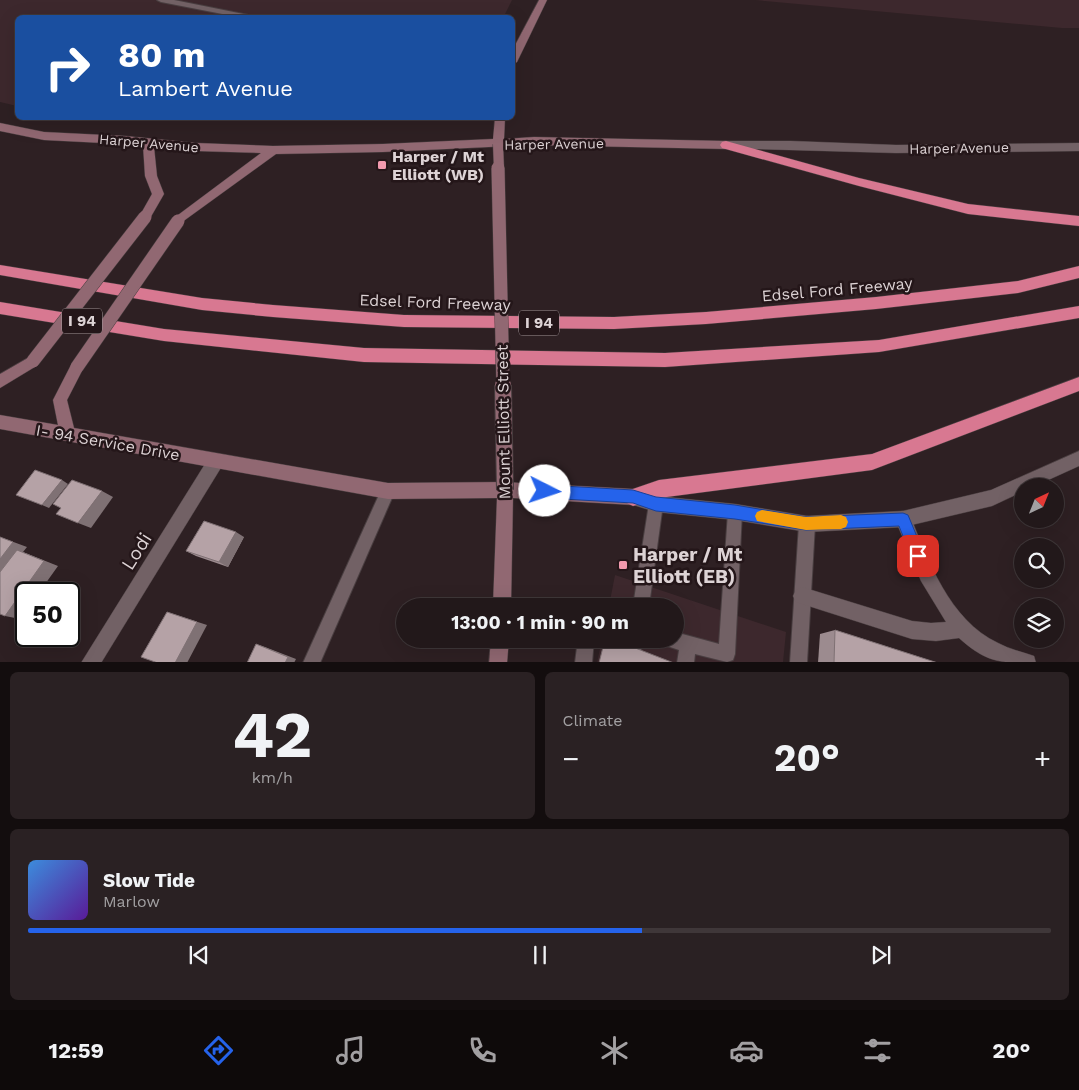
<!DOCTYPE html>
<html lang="en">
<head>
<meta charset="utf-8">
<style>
	:root { --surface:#22181a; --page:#2a2123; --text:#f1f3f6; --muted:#a2a0a2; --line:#3f3739; --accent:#2563eb }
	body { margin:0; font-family:"Work Sans",sans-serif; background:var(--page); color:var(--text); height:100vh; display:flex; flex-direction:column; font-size:19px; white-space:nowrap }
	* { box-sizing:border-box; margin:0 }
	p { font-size:16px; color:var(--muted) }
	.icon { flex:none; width:28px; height:28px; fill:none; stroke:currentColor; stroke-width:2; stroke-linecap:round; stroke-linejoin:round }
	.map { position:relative; height:662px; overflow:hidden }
	.side { display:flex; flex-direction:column; gap:10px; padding:10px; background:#130d0e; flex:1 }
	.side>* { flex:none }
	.banner { position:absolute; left:15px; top:15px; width:500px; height:105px; border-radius:8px; box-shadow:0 5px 20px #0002,0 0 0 1px var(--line); background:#1a4fa0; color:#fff; overflow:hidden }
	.needle { width:32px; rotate:43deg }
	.fabs { position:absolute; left:1014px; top:478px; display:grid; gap:10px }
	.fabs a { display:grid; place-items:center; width:50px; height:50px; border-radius:50%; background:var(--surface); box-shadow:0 5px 20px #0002,0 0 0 1px var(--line); font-size:25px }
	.speed { position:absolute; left:15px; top:582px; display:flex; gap:10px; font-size:25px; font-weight:700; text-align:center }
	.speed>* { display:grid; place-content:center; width:65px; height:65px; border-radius:50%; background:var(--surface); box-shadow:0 5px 20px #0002,0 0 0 1px var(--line); line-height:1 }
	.speed .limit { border:2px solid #111; border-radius:8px; background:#fff; color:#111 }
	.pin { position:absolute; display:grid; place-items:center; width:42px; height:42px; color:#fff; margin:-21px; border-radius:10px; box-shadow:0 2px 8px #0006 }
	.me { position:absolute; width:55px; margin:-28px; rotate:94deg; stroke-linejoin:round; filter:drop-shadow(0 0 4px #0008) }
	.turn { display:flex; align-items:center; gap:18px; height:105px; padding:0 20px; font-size:22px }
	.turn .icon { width:65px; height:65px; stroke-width:2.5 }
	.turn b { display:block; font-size:35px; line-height:42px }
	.big { font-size:38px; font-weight:700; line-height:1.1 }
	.side .widget { flex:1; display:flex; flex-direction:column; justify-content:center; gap:8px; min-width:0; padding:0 18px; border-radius:8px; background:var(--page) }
	.side .dial { align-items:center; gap:0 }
	.dial b { font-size:65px; line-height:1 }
	.song { display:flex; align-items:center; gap:15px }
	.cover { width:60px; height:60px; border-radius:8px; background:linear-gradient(135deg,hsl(210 70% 55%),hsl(270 70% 35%)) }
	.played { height:5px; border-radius:2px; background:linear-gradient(90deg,var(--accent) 60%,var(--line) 60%) }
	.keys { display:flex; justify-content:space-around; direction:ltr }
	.heat { display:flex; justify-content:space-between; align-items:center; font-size:28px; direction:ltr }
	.side .tiles { flex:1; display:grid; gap:10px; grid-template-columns:1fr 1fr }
	.widget:last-child { grid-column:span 2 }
	.trip { position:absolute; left:396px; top:598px; width:288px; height:50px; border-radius:25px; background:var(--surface); box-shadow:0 5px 20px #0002,0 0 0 1px var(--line); font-weight:700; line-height:50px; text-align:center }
	.dock { display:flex; height:80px; justify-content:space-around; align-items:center; background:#0e0a0a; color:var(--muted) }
	.dock .icon { width:35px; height:35px }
	.dock .current { color:var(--accent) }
	.dock b { font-size:22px; color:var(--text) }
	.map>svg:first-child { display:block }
	.built { fill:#3d282d }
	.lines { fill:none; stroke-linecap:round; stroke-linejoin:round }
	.service-casing { stroke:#493e40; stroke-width:2 }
	.minor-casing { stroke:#493e40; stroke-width:1 }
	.tertiary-casing { stroke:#493e40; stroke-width:1 }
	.secondary-casing { stroke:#493e40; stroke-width:1 }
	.motorway-casing { stroke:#493e40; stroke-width:1 }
	.service { fill:#726165; fill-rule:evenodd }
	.minor { fill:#726165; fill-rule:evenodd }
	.tertiary { fill:#726165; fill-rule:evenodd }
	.secondary { fill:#916872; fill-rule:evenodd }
	.motorway { fill:#d87891; fill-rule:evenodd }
	.secondary-bridge-far2-casing { stroke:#493e40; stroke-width:11; stroke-linecap:butt }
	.secondary-bridge-far1-casing { stroke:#493e40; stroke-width:14; stroke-linecap:butt }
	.secondary-bridge-casing { stroke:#493e40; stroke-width:18; stroke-linecap:butt }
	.secondary-bridge-far2 { stroke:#916872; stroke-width:10 }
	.secondary-bridge-far1 { stroke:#916872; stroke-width:13 }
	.secondary-bridge { stroke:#916872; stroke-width:16 }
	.wall { fill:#9c8b8f }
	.shaded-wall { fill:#7f7174 }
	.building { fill:#b5a2a6; stroke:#7f7174 }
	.route { fill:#2563eb; stroke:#184099 }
	.slow { fill:#f59e0b }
	.poi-dot { fill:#f29aae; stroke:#241619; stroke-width:2 }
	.labels { text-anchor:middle; stroke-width:5; stroke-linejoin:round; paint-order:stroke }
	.far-street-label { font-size:14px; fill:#ddd3d5; stroke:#241619 }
	.shield { fill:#241619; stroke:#a69a9d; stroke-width:1 }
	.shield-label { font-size:15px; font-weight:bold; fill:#ddd3d5 }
	.poi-label { font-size:16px; font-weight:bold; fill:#ddd3d5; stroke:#241619; text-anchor:start }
	.street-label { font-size:16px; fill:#ddd3d5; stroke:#241619 }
	.near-street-label { font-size:19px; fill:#ddd3d5; stroke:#241619 }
	.near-poi-label { font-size:19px; font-weight:bold; fill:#ddd3d5; stroke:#241619; text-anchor:start }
</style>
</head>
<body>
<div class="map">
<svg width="1079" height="663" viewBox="0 0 1079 663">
	<rect width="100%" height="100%" fill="#2e2023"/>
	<g class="built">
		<path d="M 0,0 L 512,0 L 503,18 L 18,18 L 17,106 L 0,102 Z"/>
		<path d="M 755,0 L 1079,0 L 1079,28 L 1062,28 Z"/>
		<path d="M 615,575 L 786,632 L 783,662 L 597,663 L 602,639 L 675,639 L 675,606 L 609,606 Z"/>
	</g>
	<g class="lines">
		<defs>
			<g id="service">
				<path d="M 157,0 L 174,0 L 263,18 L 243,18 L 161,2 Z"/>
				<path d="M 388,484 L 393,486 L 395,491 L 320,663 L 303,663 L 383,486 Z"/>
				<path d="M 656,497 L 661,499 L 663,504 L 649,606 L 633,606 L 649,504 L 651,499 Z"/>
				<path d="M 735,505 L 740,507 L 742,512 L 735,654 L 733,660 L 727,662 L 695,654 L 694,663 L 677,663 L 679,650 L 664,645 L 662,639 L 675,639 L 675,632 L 719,644 L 728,512 L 730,507 Z"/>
				<path d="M 807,516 L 812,519 L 815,524 L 807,663 L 790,663 L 799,524 L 802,519 Z"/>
				<path d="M 578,639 L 594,639 L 592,663 L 575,663 Z"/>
				<path d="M 628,639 L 644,639 L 640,654 L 634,656 L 628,654 L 626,648 Z"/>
			</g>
			<g id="minor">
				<path d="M 216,454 L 222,456 L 224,461 L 222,466 L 101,663 L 81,663 L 210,456 Z"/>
				<path d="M 903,511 L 909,513 C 928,560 949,620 998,643 C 1009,649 1022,652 1034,656 L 1036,663 C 1000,663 987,663 959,638 L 936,641 L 912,639 L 796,602 L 793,596 L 796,590 L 802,587 L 912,621 L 931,623 L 946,622 L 921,581 L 895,519 L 897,513 Z"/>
			</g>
			<g id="tertiary">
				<path d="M 726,141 L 791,141 L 896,145 L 1079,143 L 1079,151 L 896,153 L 722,148 L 721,145 L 722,142 Z"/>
				<path d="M 1079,451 L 1079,466 L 1035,486 L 1022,486 L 1022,492 L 992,506 L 903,527 L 807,532 L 735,520 L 656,512 L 627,503 L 625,497 L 627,491 L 633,489 L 656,496 L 735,504 L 807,516 L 903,511 L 991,490 Z"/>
			</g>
			<g id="secondary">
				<path d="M 539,0 L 547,0 L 517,62 L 512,65 L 512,51 Z"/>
				<path d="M 495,118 L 505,118 L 504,139 L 534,137 L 726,141 L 731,145 L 726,149 L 534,145 L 383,152 L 276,154 L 178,225 L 172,221 L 174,218 L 261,153 L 196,151 L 154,147 L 157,176 L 164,194 L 149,220 L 145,221 L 139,217 L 152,194 L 145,176 L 143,145 L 44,140 L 0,131 L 0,123 L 44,132 L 125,136 L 196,143 L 273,146 L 383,144 L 493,139 Z"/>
				<path d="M 33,355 L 38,357 L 40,361 L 38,365 L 0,388 L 0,374 Z"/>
				<path d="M 77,361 L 82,363 L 84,367 L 67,400 L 74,428 L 388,483 L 505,482 L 633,489 L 639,491 L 641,497 L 639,503 L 633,505 L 513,498 L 511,606 L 493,606 L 497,498 L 388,499 L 0,429 L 0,415 L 58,425 L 53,400 L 72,363 Z"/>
				<path d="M 491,639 L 509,639 L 507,663 L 489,663 Z"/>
			</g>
			<g id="motorway">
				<path d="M 726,141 L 859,178 L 968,204 L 1079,216 L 1079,226 L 968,214 L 859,186 L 722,148 L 720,145 L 722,142 Z"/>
				<path d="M 0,265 L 202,298 L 273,305 L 404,315 L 614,317 L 706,312 L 876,297 L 1018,281 L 1079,266 L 1079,278 L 1018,293 L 876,309 L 706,324 L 614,329 L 404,327 L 273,317 L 202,310 L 0,275 Z"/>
				<path d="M 0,302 L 164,329 L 364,348 L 665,353 L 879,340 L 1079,306 L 1079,318 L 879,352 L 665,367 L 364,362 L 164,341 L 0,314 Z"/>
				<path d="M 1079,377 L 1079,391 L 872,470 L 659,498 L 633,506 L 627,503 L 624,497 L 627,491 L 659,480 L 872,454 Z"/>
			</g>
		</defs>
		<use href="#service" class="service-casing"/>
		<use href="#minor" class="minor-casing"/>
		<use href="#tertiary" class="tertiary-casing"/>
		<use href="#secondary" class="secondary-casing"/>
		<use href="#motorway" class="motorway-casing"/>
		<use href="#service" class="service"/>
		<use href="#minor" class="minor"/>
		<use href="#tertiary" class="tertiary"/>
		<use href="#secondary" class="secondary"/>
		<use href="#motorway" class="motorway"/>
		<defs>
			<path id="secondary-bridge-far2" d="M 498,144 L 499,169"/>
			<g id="secondary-bridge-far1">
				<path d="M 498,168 L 503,386"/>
				<path d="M 33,361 L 145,217"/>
				<path d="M 77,367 L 178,221"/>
			</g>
			<path id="secondary-bridge" d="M 503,385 L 505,490"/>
		</defs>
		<use href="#secondary-bridge-far2" class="secondary-bridge-far2-casing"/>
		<use href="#secondary-bridge-far1" class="secondary-bridge-far1-casing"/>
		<use href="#secondary-bridge" class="secondary-bridge-casing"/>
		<use href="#secondary-bridge-far2" class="secondary-bridge-far2"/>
		<use href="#secondary-bridge-far1" class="secondary-bridge-far1"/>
		<use href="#secondary-bridge" class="secondary-bridge"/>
	</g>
	<g class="wall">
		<path d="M 244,537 L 228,567 L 196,556 L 186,551 Z"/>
		<path d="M 835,630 L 938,663 L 818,663 L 820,634 Z"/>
	</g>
	<g class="shaded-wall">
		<path d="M 62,480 L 68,484 L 49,508 L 42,505 Z"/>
		<path d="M 102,491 L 113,497 L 91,528 L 78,523 Z"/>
		<path d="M 236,532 L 244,537 L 228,567 L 219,562 Z"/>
		<path d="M 0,537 L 27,547 L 23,552 L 58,566 L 38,594 L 26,594 L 26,611 L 20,619 L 5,616 L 0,585 Z"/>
		<path d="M 167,612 L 207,625 L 187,663 L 175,663 Z"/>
		<path d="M 256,644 L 265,647 L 296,659 L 294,663 L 285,663 Z"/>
	</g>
	<g class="building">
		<path d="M 35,470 L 62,480 L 42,505 L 16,495 Z"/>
		<path d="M 72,480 L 102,491 L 78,523 L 56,514 L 61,508 L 53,504 Z"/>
		<path d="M 204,521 L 236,532 L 219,562 L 186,551 Z"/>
		<path d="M 0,537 L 13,542 L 0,559 Z"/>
		<path d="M 17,550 L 44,561 L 5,616 L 0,614 L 0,572 Z"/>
		<path d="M 167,612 L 197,622 L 175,663 L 158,663 L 141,657 Z"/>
		<path d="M 835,630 L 938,663 L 834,663 Z"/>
		<path d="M 605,639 L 612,639 L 674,663 L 599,663 Z"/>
		<path d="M 256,644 L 288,657 L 285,663 L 247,663 Z"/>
	</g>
	<path class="route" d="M 545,485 L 633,490 L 656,497 L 735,505 L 806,517 L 903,513 L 908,515 L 925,556 L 923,561 L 918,563 L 913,561 L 899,526 L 806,530 L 735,519 L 656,511 L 633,503 L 545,498 L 540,496 L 538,491 L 540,487 Z"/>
	<path class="slow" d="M 762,510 L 806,517 L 841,515 L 846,517 L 848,522 L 846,527 L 841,529 L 806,530 L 757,521 L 755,516 L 757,512 Z"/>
	<g class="poi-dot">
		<rect x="377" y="160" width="10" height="10" rx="2.5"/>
		<rect x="618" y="560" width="10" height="10" rx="2.5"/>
	</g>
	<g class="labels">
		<g class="far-street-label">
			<text transform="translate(149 143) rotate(5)" y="5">Harper Avenue</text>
			<text transform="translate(554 144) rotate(-1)" y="5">Harper Avenue</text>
			<text transform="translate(959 148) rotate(-1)" y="5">Harper Avenue</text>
		</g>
		<g class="shield">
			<rect x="62" y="308.5" width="40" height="25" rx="4"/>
			<rect x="519" y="310.5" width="40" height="25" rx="4"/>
		</g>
		<g class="shield-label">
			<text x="82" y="326">I 94</text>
			<text x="539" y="328">I 94</text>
		</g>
		<g class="poi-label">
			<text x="392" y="162">Harper / Mt<tspan x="392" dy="18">Elliott (WB)</tspan></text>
		</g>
		<g class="street-label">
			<text transform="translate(837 289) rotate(-5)" y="6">Edsel Ford Freeway</text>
			<text transform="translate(435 302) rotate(2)" y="6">Edsel Ford Freeway</text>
			<text transform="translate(503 422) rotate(-91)" y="6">Mount Elliott Street</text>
			<text transform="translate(108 442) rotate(10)" y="6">I- 94 Service Drive</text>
		</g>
		<g class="near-street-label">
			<text transform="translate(136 551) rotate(-58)" y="7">Lodi</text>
		</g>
		<g class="near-poi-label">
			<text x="633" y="561">Harper / Mt<tspan x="633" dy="22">Elliott (EB)</tspan></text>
		</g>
	</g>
</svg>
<div class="fabs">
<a><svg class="needle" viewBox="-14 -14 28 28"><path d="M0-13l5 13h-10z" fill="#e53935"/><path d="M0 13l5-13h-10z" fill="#a2a0a2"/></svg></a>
<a><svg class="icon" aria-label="search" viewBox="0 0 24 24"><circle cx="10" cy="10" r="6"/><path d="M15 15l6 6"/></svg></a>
<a><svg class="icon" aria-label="layers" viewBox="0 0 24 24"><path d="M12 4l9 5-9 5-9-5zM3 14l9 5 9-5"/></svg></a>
</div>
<div class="speed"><div class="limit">50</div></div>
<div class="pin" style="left:918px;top:556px;background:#d93025"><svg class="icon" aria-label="arrive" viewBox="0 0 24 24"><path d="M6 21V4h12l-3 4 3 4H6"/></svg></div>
<svg class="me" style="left:545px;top:491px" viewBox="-20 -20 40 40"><circle r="19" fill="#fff"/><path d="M0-13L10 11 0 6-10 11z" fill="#2563eb"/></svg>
<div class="trip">13:00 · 1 min · 90 m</div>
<div class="banner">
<div class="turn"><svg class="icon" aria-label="right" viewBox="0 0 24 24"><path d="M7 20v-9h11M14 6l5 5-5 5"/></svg><div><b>80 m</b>Lambert Avenue</div></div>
</div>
</div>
<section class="side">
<div class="tiles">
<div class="widget dial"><b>42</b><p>km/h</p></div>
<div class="widget"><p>Climate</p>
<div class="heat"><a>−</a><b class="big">20°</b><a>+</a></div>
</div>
<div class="widget">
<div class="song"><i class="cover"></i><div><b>Slow Tide</b><p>Marlow</p></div></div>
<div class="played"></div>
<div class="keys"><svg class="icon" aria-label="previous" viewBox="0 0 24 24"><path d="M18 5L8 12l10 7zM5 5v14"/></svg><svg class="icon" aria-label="pause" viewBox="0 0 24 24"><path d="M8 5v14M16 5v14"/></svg><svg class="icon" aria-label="next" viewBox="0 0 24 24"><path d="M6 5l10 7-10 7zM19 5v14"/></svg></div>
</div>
</div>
</section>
<nav class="dock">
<b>12:59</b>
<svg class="icon current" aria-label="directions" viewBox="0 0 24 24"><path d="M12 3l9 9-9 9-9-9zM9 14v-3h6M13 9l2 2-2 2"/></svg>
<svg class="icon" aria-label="music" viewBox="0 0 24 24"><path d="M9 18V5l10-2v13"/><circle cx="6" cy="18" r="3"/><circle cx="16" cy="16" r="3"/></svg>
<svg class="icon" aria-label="phone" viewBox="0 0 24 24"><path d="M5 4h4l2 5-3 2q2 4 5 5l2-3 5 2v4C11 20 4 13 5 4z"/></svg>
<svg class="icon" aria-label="climate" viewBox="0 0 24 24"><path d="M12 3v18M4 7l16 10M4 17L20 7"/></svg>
<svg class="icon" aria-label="car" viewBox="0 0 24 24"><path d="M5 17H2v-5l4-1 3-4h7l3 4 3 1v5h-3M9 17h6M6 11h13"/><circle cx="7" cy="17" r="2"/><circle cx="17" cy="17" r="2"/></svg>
<svg class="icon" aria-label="filters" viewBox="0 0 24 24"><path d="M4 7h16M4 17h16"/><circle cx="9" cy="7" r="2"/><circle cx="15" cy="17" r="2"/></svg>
<b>20°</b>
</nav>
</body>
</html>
